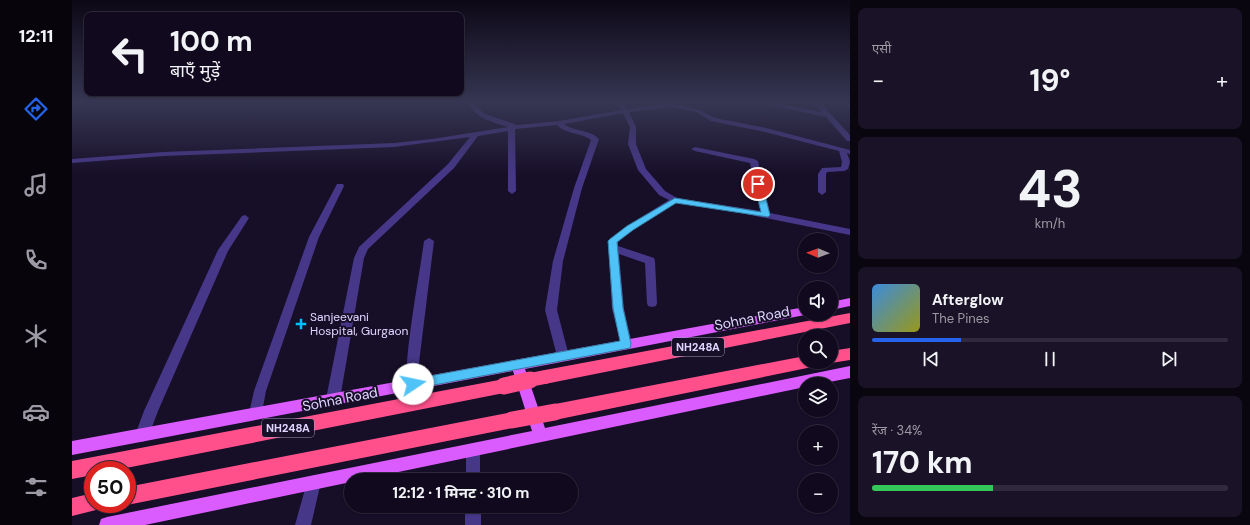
<!DOCTYPE html>
<html lang="hi">
<head>
<meta charset="utf-8">
<style>
	:root { --surface:#110a1e; --page:#1a1327; --text:#f1f3f6; --muted:#9c9aa4; --line:#302b3c; --accent:#2563eb }
	body { margin:0; font-family:"DM Sans","Noto Sans Devanagari",sans-serif; background:var(--page); color:var(--text); height:100vh; display:flex; flex-direction:column; font-size:15px; white-space:nowrap }
	* { box-sizing:border-box; margin:0 }
	p { font-size:13px; color:var(--muted) }
	.icon { flex:none; width:22px; height:22px; fill:none; stroke:currentColor; stroke-width:2; stroke-linecap:round; stroke-linejoin:round }
	.map { position:relative; flex:1; overflow:hidden }
	.sheet { display:flex; flex-direction:column; gap:8px; padding:8px; background:#090610; width:400px }
	.sheet>* { flex:none }
	.top-card { position:absolute; left:12px; top:12px; width:380px; height:84px; border-radius:8px; box-shadow:0 1px 3px #0004,0 0 0 1px var(--line); background:#110a1e; color:var(--text); overflow:hidden }
	.needle { width:26px; rotate:271deg }
	.tools { position:absolute; left:726px; top:233px; display:grid; gap:8px }
	.tools a { display:grid; place-items:center; width:40px; height:40px; border-radius:50%; background:var(--surface); box-shadow:0 1px 3px #0004,0 0 0 1px var(--line); font-size:20px }
	.speed { position:absolute; left:12px; top:461px; display:flex; gap:8px; font-size:20px; font-weight:700; text-align:center }
	.speed>* { display:grid; place-content:center; width:52px; height:52px; border-radius:50%; background:var(--surface); box-shadow:0 1px 3px #0004,0 0 0 1px var(--line); line-height:1 }
	.speed .limit { border:6px solid #d22; background:#fff; color:#111 }
	.pin { position:absolute; display:grid; place-items:center; width:34px; height:34px; color:#fff; margin:-17px; border:2px solid #fff; border-radius:50%; box-shadow:0 1px 4px #0007 }
	.me { position:absolute; width:44px; margin:-22px; rotate:79deg; stroke-linejoin:round; filter:drop-shadow(0 0 3px #0008) }
	.turn { display:flex; align-items:center; gap:14px; height:84px; padding:0 20px; font-size:18px }
	.turn .icon { width:52px; height:52px; stroke-width:2.5 }
	.turn b { display:block; font-size:28px; line-height:34px }
	.big { font-size:30px; font-weight:700; line-height:1.1 }
	.sheet .tile { flex:1; display:flex; flex-direction:column; justify-content:center; gap:6px; min-width:0; padding:0 14px; border-radius:8px; background:var(--page) }
	.sheet .dial { align-items:center; gap:0 }
	.dial b { font-size:52px; line-height:1 }
	.song { display:flex; align-items:center; gap:12px }
	.cover { width:48px; height:48px; border-radius:6px; background:linear-gradient(135deg,hsl(210 70% 55%),hsl(60 70% 35%)) }
	.played { height:4px; border-radius:2px; background:linear-gradient(90deg,var(--accent) 25%,var(--line) 25%) }
	.keys { display:flex; justify-content:space-around; direction:ltr }
	.heat { display:flex; justify-content:space-between; align-items:center; font-size:22px; direction:ltr }
	.charge { height:6px; border-radius:3px; background:linear-gradient(90deg,#34c759 34%,var(--line) 0) }
	.trip { position:absolute; left:272px; top:473px; width:234px; height:40px; border-radius:20px; background:var(--surface); box-shadow:0 1px 3px #0004,0 0 0 1px var(--line); font-weight:700; line-height:40px; text-align:center }
	main { display:flex; flex:1; min-height:0 }
	.dock { display:flex; flex-direction:column; width:72px; justify-content:space-around; align-items:center; background:#07040c; color:var(--muted) }
	.dock .icon { width:28px; height:28px }
	.dock .on { color:var(--accent) }
	.dock b { font-size:18px; color:var(--text) }
	.map>svg:first-child { display:block }
	.lines { fill:none; stroke-linecap:round; stroke-linejoin:round }
	.minor { fill:#463789; fill-rule:evenodd }
	.major { fill:#da5cff; fill-rule:evenodd }
	.highway { fill:#ff508b; fill-rule:evenodd }
	.highway-bridge-far1 { stroke:#ff508b; stroke-width:14 }
	.highway-bridge { stroke:#ff508b; stroke-width:17 }
	.route { fill:#4fc3f7; stroke:#337fa1 }
	.poi-dot { fill:#01c0ff; stroke:#170e28; stroke-width:1.5 }
	.labels { text-anchor:middle; stroke-width:4; stroke-linejoin:round; paint-order:stroke }
	.shield { fill:#170e28; stroke:#a499be; stroke-width:1 }
	.shield-label { font-size:11px; font-weight:bold; fill:#e0d5ff }
	.poi-label { font-size:12px; fill:#e0d5ff; stroke:#170e28; text-anchor:start }
	.near-street-label { font-size:14px; fill:#e0d5ff; stroke:#170e28 }
</style>
</head>
<body>
<main>
<nav class="dock">
<b>12:11</b>
<svg class="icon on" aria-label="directions" viewBox="0 0 24 24"><path d="M12 3l9 9-9 9-9-9zM9 14v-3h6M13 9l2 2-2 2"/></svg>
<svg class="icon" aria-label="music" viewBox="0 0 24 24"><path d="M9 18V5l10-2v13"/><circle cx="6" cy="18" r="3"/><circle cx="16" cy="16" r="3"/></svg>
<svg class="icon" aria-label="phone" viewBox="0 0 24 24"><path d="M5 4h4l2 5-3 2q2 4 5 5l2-3 5 2v4C11 20 4 13 5 4z"/></svg>
<svg class="icon" aria-label="climate" viewBox="0 0 24 24"><path d="M12 3v18M4 7l16 10M4 17L20 7"/></svg>
<svg class="icon" aria-label="car" viewBox="0 0 24 24"><path d="M5 17H2v-5l4-1 3-4h7l3 4 3 1v5h-3M9 17h6M6 11h13"/><circle cx="7" cy="17" r="2"/><circle cx="17" cy="17" r="2"/></svg>
<svg class="icon" aria-label="filters" viewBox="0 0 24 24"><path d="M4 7h16M4 17h16"/><circle cx="9" cy="7" r="2"/><circle cx="15" cy="17" r="2"/></svg>
</nav>
<div class="map">
<svg width="778" height="525" viewBox="0 0 778 525">
	<rect width="100%" height="100%" fill="#170e28"/>
	<g class="lines">
		<g class="minor">
			<path d="M 396,102 L 402,102 L 404,106 L 413,114 L 445,125 L 487,121 L 549,110 L 546,102 L 552,102 L 555,109 L 605,102 L 604,104 L 628,110 L 643,118 L 694,128 L 778,150 L 778,154 L 775,153 L 778,162 L 776,169 L 772,171 L 755,172 L 754,174 L 754,192 L 750,195 L 746,192 L 746,174 L 750,168 L 769,167 L 770,162 L 767,151 L 693,132 L 639,121 L 624,112 L 600,107 L 557,112 L 564,127 L 564,144 L 574,169 L 593,191 L 605,198 L 689,211 L 678,163 L 623,151 L 619,149 L 623,147 L 682,159 L 686,161 L 698,213 L 778,229 L 778,235 L 669,213 L 604,203 L 561,230 L 546,242 L 546,246 L 582,258 L 583,261 L 585,303 L 584,306 L 580,307 L 576,306 L 575,303 L 573,263 L 547,254 L 552,309 L 560,344 L 558,348 L 554,349 L 550,348 L 540,309 L 536,241 L 555,226 L 597,200 L 587,195 L 566,170 L 556,144 L 558,127 L 551,113 L 492,124 C 503,132 517,129 527,139 L 510,188 L 491,261 L 485,310 L 497,356 L 495,360 L 491,361 L 487,360 L 485,356 L 473,310 L 481,261 L 502,188 L 519,140 C 509,132 495,135 485,125 L 443,129 L 444,191 L 440,194 L 436,191 L 436,131 L 406,136 L 382,168 L 296,249 L 292,258 L 268,399 L 266,403 L 261,405 L 256,403 L 254,399 L 282,258 L 287,247 L 376,164 L 398,137 L 322,147 L 91,156 L 0,163 L 0,159 L 91,152 L 322,143 L 360,139 L 436,127 C 421,122 402,118 396,102 Z"/>
			<path d="M 684,102 L 699,102 L 749,112 L 741,102 L 748,102 L 778,135 L 778,141 L 775,141 L 754,117 Z"/>
			<path d="M 765,102 L 778,102 L 778,106 L 766,103 Z"/>
			<path d="M 265,184 L 271,184 L 272,186 L 247,237 L 194,391 L 189,418 L 184,419 L 179,418 L 177,413 L 182,391 L 237,237 Z"/>
			<path d="M 173,215 L 177,218 L 156,251 L 86,411 L 75,440 L 70,442 L 65,440 L 63,435 L 72,411 L 146,250 L 170,216 Z"/>
			<path d="M 357,238 L 362,241 L 347,363 L 347,384 L 346,388 L 341,390 L 336,388 C 329,371 349,266 352,241 Z"/>
			<path d="M 401,443 L 406,445 L 408,450 L 408,480 L 394,480 L 394,450 L 396,445 Z"/>
			<path d="M 242,475 L 247,477 L 249,482 L 239,525 L 223,525 L 235,482 L 237,477 Z"/>
			<rect x="393" y="506" width="16" height="19"/>
		</g>
		<g class="major">
			<path d="M 778,298 L 778,306 L 759,310 L 759,302 Z"/>
			<path d="M 733,307 L 733,314 L 737,314 L 733,315 L 453,369 L 473,428 L 778,366 L 778,378 L 747,384 L 733,384 L 733,387 L 288,480 L 279,480 L 279,482 L 73,525 L 27,525 L 29,519 L 35,517 L 460,431 L 441,371 L 0,455 L 0,441 Z"/>
		</g>
		<g class="highway">
			<path d="M 778,313 L 778,323 L 473,384 L 468,382 L 465,377 L 468,372 L 473,370 Z"/>
			<path d="M 778,348 L 778,360 L 759,363 L 755,362 L 759,362 L 759,351 Z"/>
			<path d="M 733,356 L 733,362 L 742,362 L 740,367 L 483,420 L 477,417 L 475,412 L 477,407 L 483,404 Z"/>
			<path d="M 432,379 L 437,381 L 440,386 L 437,391 L 432,393 L 44,470 L 21,470 L 21,475 L 0,479 L 0,461 Z"/>
			<path d="M 440,412 L 446,414 L 448,420 L 446,426 L 440,428 L 55,505 L 52,504 L 55,504 L 55,487 Z"/>
			<path d="M 21,493 L 21,504 L 29,504 L 28,509 L 0,516 L 0,498 Z"/>
		</g>
		<path class="highway-bridge-far1" d="M 453,381 L 473,377"/>
		<g class="highway-bridge">
			<path d="M 432,386 L 458,380"/>
			<path d="M 440,420 L 483,412"/>
		</g>
	</g>
	<linearGradient id="sky" x2="0" y2="1"><stop stop-color="#0d0816"/><stop offset="0.58" stop-color="#363653"/><stop offset="1" stop-color="#363653" stop-opacity="0"/></linearGradient>
	<rect width="778" height="176" fill="url(#sky)"/>
	<path class="route" d="M 686,181 L 690,184 L 698,215 L 696,217 L 604,203 L 561,230 L 545,242 L 551,308 L 559,344 L 558,348 L 341,389 L 337,388 L 335,384 L 337,380 L 341,379 L 548,341 L 541,308 L 536,241 L 538,239 L 555,226 L 603,198 L 689,212 L 682,184 Z"/>
	<path class="poi-dot" d="M227 318h4v4h4v4h-4v4h-4v-4h-4v-4h4z"/>
	<g class="labels">
		<g class="shield">
			<rect x="600" y="338" width="52" height="18" rx="3"/>
			<rect x="190" y="419" width="52" height="18" rx="3"/>
		</g>
		<g class="shield-label">
			<text x="626" y="351">NH248A</text>
			<text x="216" y="432">NH248A</text>
		</g>
		<g class="poi-label">
			<text x="238" y="321">Sanjeevani<tspan x="238" dy="14">Hospital, Gurgaon</tspan></text>
		</g>
		<g class="near-street-label">
			<text transform="translate(680 318) rotate(-11)" y="5">Sohna Road</text>
			<text transform="translate(268 399) rotate(-11)" y="5">Sohna Road</text>
		</g>
	</g>
</svg>
<div class="tools">
<a><svg class="needle" viewBox="-14 -14 28 28"><path d="M0-13l5 13h-10z" fill="#e53935"/><path d="M0 13l5-13h-10z" fill="#9c9aa4"/></svg></a>
<a><svg class="icon" aria-label="sound" viewBox="0 0 24 24"><path d="M4 9h4l5-4v14l-5-4H4zM17 9q2 3 0 6"/></svg></a>
<a><svg class="icon" aria-label="search" viewBox="0 0 24 24"><circle cx="10" cy="10" r="6"/><path d="M15 15l6 6"/></svg></a>
<a><svg class="icon" aria-label="layers" viewBox="0 0 24 24"><path d="M12 4l9 5-9 5-9-5zM3 14l9 5 9-5"/></svg></a>
<a>+</a>
<a>−</a>
</div>
<div class="speed"><div class="limit">50</div></div>
<div class="pin" style="left:686px;top:184px;background:#d93025"><svg class="icon" aria-label="arrive" viewBox="0 0 24 24"><path d="M6 21V4h12l-3 4 3 4H6"/></svg></div>
<svg class="me" style="left:341px;top:384px" viewBox="-20 -20 40 40"><circle r="19" fill="#fff"/><path d="M0-13L10 11 0 6-10 11z" fill="#4fc3f7"/></svg>
<div class="trip">12:12 · 1 मिनट · 310 m</div>
<div class="top-card">
<div class="turn"><svg class="icon" aria-label="left" viewBox="0 0 24 24"><path d="M17 20v-9H6M10 6l-5 5 5 5"/></svg><div><b>100 m</b>बाएँ मुड़ें</div></div>
</div>
</div>
<section class="sheet">
<div class="tile"><p>एसी</p>
<div class="heat"><a>−</a><b class="big">19°</b><a>+</a></div>
</div>
<div class="tile dial"><b>43</b><p>km/h</p></div>
<div class="tile">
<div class="song"><i class="cover"></i><div><b>Afterglow</b><p>The Pines</p></div></div>
<div class="played"></div>
<div class="keys"><svg class="icon" aria-label="previous" viewBox="0 0 24 24"><path d="M18 5L8 12l10 7zM5 5v14"/></svg><svg class="icon" aria-label="pause" viewBox="0 0 24 24"><path d="M8 5v14M16 5v14"/></svg><svg class="icon" aria-label="next" viewBox="0 0 24 24"><path d="M6 5l10 7-10 7zM19 5v14"/></svg></div>
</div>
<div class="tile"><p>रेंज · 34%</p><b class="big">170 km</b><div class="charge"></div></div>
</section>
</main>
</body>
</html>
